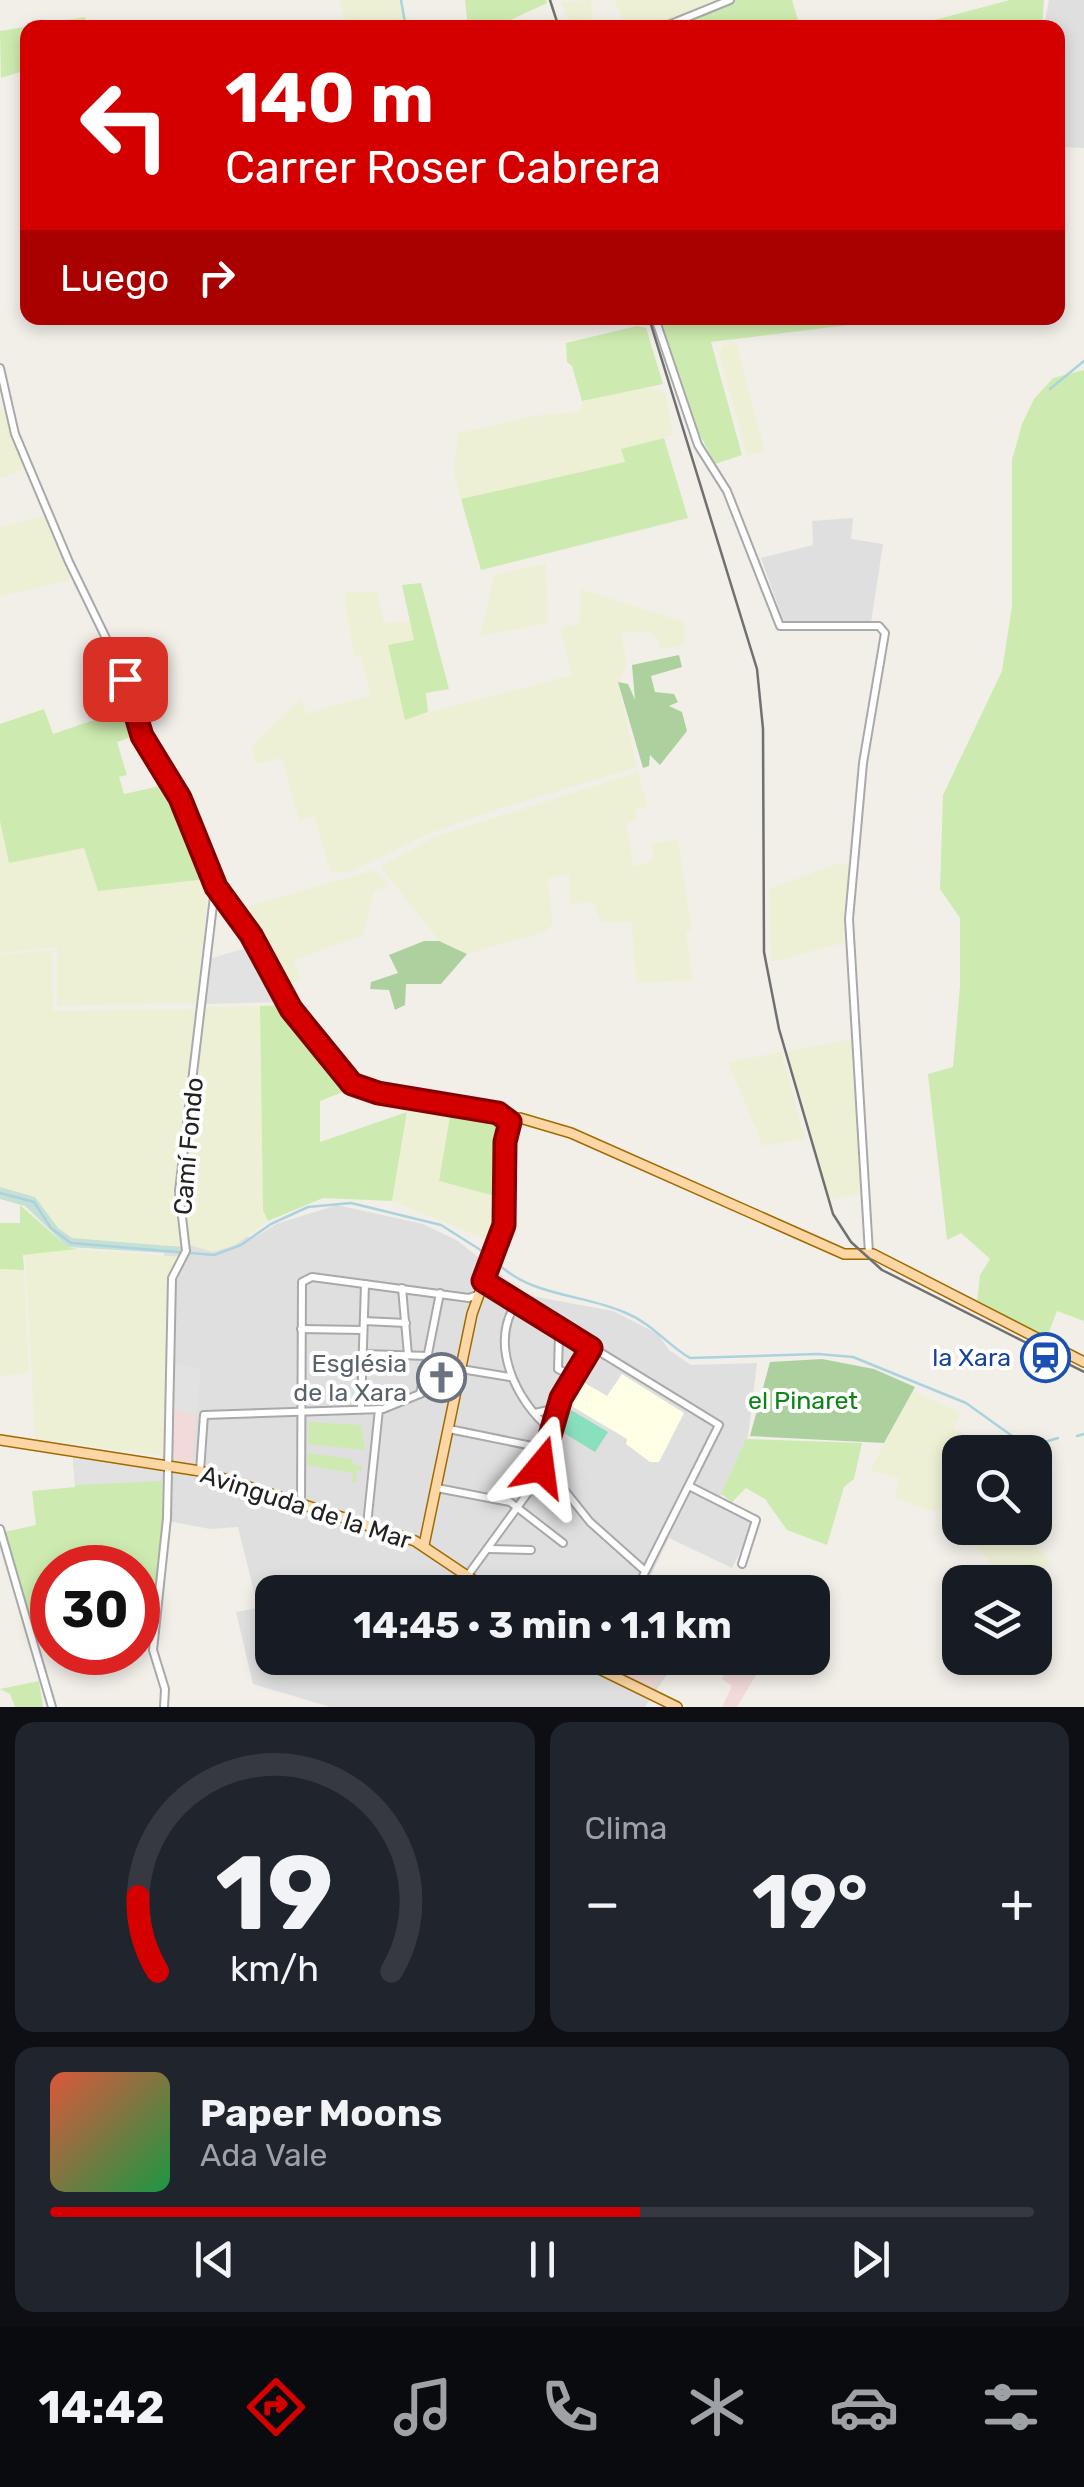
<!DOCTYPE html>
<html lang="es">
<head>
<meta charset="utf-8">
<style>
	:root { --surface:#171b24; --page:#20242c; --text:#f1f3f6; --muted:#9ea1a6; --line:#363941; --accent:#d40000 }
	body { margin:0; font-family:Rubik,sans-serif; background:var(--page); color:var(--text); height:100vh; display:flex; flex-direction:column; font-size:38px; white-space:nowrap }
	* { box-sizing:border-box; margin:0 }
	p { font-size:32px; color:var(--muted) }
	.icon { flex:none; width:55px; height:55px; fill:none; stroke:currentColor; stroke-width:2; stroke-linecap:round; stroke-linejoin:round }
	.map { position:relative; height:1707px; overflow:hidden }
	.drawer { display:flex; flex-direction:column; gap:15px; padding:15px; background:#0d0f14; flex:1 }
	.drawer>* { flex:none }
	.banner { position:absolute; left:20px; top:20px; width:1045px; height:305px; border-radius:20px; box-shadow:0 5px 15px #0003; background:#d40000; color:#fff; overflow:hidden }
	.controls { position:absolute; left:942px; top:1435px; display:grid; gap:20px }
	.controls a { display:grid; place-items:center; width:110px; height:110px; border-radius:20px; background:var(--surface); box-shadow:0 5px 15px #0003; font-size:50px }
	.speed { position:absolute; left:30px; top:1545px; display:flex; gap:20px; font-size:50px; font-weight:700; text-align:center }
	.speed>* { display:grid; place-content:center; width:130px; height:130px; border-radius:50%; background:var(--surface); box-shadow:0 5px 15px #0003; line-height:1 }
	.speed .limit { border:15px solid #d22; background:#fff; color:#111 }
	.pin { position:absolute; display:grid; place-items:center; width:85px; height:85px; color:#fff; margin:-42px; border-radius:20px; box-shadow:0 5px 15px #0006 }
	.me { position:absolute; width:110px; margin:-55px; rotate:16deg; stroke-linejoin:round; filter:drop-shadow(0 0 8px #0008) }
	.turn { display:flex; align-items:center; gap:35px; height:210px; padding:0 40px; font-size:45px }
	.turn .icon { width:130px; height:130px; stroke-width:2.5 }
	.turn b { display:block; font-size:70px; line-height:85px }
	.then { display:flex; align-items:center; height:95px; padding:0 40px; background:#0003; gap:20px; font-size:38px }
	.big { font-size:75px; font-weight:700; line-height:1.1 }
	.drawer .widget { flex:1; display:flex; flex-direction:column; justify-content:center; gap:15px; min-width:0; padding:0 35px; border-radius:20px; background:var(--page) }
	.drawer .dial { align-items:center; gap:0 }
	.dial svg { height:260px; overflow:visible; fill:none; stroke:var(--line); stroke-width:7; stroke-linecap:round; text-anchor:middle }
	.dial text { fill:var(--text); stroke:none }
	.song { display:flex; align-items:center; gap:30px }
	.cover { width:120px; height:120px; border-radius:15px; background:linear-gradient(135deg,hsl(10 70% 55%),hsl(140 70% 35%)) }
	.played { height:10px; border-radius:5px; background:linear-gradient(90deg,var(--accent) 60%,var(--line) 60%) }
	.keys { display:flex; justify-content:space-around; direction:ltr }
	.heat { display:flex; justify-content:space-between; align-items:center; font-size:55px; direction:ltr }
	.drawer .tiles { flex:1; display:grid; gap:15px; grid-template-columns:1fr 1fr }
	.widget:last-child { grid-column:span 2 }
	.trip { position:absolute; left:255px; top:1575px; width:575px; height:100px; border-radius:20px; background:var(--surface); box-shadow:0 5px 15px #0003; font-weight:700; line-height:100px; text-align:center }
	.menu { display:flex; height:160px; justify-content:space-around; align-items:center; background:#090b0e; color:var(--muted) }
	.menu .icon { width:70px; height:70px }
	.menu .active { color:var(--accent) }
	.menu b { font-size:45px; color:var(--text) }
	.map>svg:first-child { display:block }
	.residential { fill:#e0dfdf }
	.commercial { fill:#f2dad9 }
	.education { fill:#ffffe5 }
	.farmland { fill:#eef0d5 }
	.grass { fill:#cdebb0 }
	.forest { fill:#add19e }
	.wetland { fill:#c6e0d4 }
	.pitch { fill:#88e0be }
	.parking { fill:#e2e2e2 }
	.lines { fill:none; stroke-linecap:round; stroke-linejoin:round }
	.stream { stroke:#aad3df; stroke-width:2.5 }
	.minor-casing { stroke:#a9a9a9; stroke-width:10 }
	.major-casing { stroke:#a06b00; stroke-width:12 }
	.minor { stroke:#fff; stroke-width:6 }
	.major { stroke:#fcd6a4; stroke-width:9 }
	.tram { stroke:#707070; stroke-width:2.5 }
	.route-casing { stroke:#8a0000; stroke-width:25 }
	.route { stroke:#d40000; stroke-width:18 }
	.labels { text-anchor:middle; stroke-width:8; stroke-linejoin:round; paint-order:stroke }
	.street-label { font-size:25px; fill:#222; stroke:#fff }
	.transit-label { font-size:25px; fill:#164399; stroke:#fff; text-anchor:end }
	.worship-label { font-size:25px; fill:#5b616d; stroke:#fff; text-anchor:end }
	.park-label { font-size:25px; fill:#0c8416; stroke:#fff }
</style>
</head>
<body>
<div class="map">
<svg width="1084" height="1707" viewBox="0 0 1084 1707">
	<rect width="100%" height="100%" fill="#f2efe9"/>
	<g class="residential">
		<path d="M 1049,0 L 1084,0 L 1084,148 L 1058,147 L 1058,28 L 1044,27 Z"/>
		<path d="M 853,518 L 851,539 L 883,544 L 871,623 L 785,626 L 761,558 L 813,545 L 812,521 Z"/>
		<path d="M 337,1205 L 423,1224 L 458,1241 L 526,1295 L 613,1311 L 658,1334 L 669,1350 L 691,1365 L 757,1363 L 748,1436 L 718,1501 L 755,1522 L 732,1568 L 669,1538 L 643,1592 L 272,1592 L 272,1658 L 678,1658 L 645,1707 L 330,1707 L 253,1684 L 236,1612 L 258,1608 L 238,1527 L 210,1529 L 162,1520 L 164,1232 L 256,1237 L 276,1224 Z"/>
	</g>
	<g class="commercial">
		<path d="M 174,1363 L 200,1369 L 192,1463 L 171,1458 Z"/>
		<path d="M 606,1658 L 674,1658 L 653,1688 L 603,1664 Z"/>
		<path d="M 731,1658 L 766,1658 L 737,1707 L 722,1707 L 732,1686 L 722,1679 Z"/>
	</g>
	<path class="education" d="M 622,1374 L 684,1413 L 659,1462 L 650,1462 L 626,1444 L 627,1439 L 563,1401 L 578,1379 L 607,1396 Z"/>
	<g class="farmland">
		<path d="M 339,0 L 400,0 L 405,27 L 348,27 Z"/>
		<path d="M 591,0 L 593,27 L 570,27 L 561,2 Z"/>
		<path d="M 614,0 L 722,0 L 652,28 L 626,27 Z"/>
		<path d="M 736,343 L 765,452 L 747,455 L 719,353 L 723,345 Z"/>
		<path d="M 644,387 L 665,392 L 673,435 L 621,449 L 626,462 L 461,499 L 453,469 L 459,433 L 539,415 L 581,412 L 582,401 Z"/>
		<path d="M 6,407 L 26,468 L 0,479 L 0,409 Z"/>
		<path d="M 46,516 L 72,574 L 68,581 L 0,596 L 0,527 Z"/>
		<path d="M 546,564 L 548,623 L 480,636 L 494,575 Z"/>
		<path d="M 580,589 L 684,622 L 685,645 L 661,650 L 657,637 L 649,632 L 621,633 L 627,664 L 618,683 L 637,767 L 489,812 L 426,835 L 350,872 L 331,873 L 314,816 L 299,820 L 282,758 L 255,764 L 252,746 L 300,699 L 307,714 L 371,695 L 360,655 L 354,657 L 344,593 L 377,591 L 384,623 L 410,621 L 414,640 L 388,645 L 405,719 L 572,675 L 560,628 L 580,623 Z"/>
		<path d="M 638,772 L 648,806 L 635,810 L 636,819 L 626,824 L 634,867 L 653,860 L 653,844 L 678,839 L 692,930 L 686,932 L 693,980 L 637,983 L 631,922 L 601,922 L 593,902 L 570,904 L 569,874 L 547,879 L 553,924 L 544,932 L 467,954 L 439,941 L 380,866 L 435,837 Z"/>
		<path d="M 0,821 L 65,852 L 84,848 L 99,891 L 208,879 L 199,1003 L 57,1006 L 57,947 L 0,953 Z"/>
		<path d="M 841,862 L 848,865 L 847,942 L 771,962 L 769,889 Z"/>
		<path d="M 375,870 L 390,886 L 374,891 L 363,935 L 294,960 L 300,980 L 282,987 L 237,909 Z"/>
		<path d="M 52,950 L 53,1011 L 199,1009 L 176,1191 L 182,1247 L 72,1238 L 58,1228 L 35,1197 L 0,1187 L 0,955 Z"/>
		<path d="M 260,1006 L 263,1210 L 268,1221 L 235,1245 L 213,1252 L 190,1245 L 182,1197 L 205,1007 Z"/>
		<path d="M 853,1039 L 863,1194 L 829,1199 L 787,1051 Z"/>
		<path d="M 781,1052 L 805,1138 L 763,1146 L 728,1062 Z"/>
		<path d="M 410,1102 L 451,1110 L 439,1181 L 502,1198 L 493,1242 L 392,1201 Z"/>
		<path d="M 77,1249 L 181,1257 L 171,1270 L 164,1456 L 35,1439 L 25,1255 Z"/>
		<path d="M 0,1269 L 24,1270 L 29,1373 L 0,1376 Z"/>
		<path d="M 913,1391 L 961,1413 L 953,1429 L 968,1435 L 956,1467 L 960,1510 L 930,1511 L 894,1497 L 900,1479 L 870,1470 Z"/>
		<path d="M 990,1528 L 1015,1528 L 1052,1561 L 1027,1582 L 1009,1582 L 974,1545 Z"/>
	</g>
	<g class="grass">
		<path d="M 465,0 L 546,0 L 547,3 L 495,27 L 468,28 Z"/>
		<path d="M 735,0 L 792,0 L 800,27 L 669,28 Z"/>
		<path d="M 1010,0 L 1044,0 L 1042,27 L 908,27 Z"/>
		<path d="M 85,17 L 88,27 L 28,28 L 27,70 L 1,78 L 0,31 Z"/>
		<path d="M 660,318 L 880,318 L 881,321 L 711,342 L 742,455 L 715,464 L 695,425 Z"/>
		<path d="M 637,326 L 646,328 L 663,384 L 582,401 L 572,366 L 567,362 L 566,343 Z"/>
		<path d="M 1084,370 L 1084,1321 L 1057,1311 L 1047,1337 L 977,1303 L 980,1275 L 990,1259 L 961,1233 L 947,1240 L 928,1074 L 953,1067 L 960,986 L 960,918 L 940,889 L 943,795 L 1002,671 L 1012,606 L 1012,460 L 1022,424 L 1034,399 L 1053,378 Z"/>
		<path d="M 664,438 L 688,518 L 481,570 L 461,499 L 625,462 L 621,449 Z"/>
		<path d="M 421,583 L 449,689 L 426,693 L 428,712 L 405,720 L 388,645 L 414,640 L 402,585 Z"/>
		<path d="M 129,708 L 139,734 L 117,742 L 127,775 L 119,777 L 124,794 L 169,784 L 208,879 L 98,891 L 84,848 L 9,863 L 0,821 L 0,724 L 44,709 L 53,734 Z"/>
		<path d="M 285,1005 L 353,1088 L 320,1101 L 320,1142 L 407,1112 L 392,1201 L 323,1198 L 268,1221 L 263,1210 L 260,1006 Z"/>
		<path d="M 451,1110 L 484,1114 L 500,1124 L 502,1198 L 439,1181 Z"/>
		<path d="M 20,1205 L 68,1247 L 77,1249 L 23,1255 L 24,1270 L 0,1269 L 0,1223 L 20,1223 Z"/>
		<path d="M 309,1422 L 361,1425 L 365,1450 L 308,1444 Z"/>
		<path d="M 746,1439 L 862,1443 L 854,1479 L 844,1487 L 827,1545 L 787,1530 L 765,1499 L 746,1488 L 732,1502 L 721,1494 Z"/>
		<path d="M 308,1453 L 351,1459 L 354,1465 L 362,1466 L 362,1471 L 356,1471 L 357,1482 L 352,1482 L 353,1473 L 307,1465 Z"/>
		<path d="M 73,1457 L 162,1467 L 162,1540 L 151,1616 L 138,1618 L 138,1568 L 52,1568 L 52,1630 L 34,1632 L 4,1532 L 36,1525 L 32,1491 L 75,1487 Z"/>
		<path d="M 39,1681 L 43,1707 L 15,1707 L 10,1694 L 0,1689 Z"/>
	</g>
	<g class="forest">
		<path d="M 679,655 L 682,667 L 651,676 L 655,692 L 674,694 L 678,702 L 669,706 L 682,712 L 687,731 L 660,765 L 650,755 L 649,766 L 643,768 L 618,682 L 628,684 L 635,700 L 632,665 Z"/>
		<path d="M 424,941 L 439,941 L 467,954 L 441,984 L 406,984 L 405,1005 L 395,1010 L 389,990 L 370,989 L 371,982 L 398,973 L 389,955 Z"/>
		<path d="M 822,1359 L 874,1369 L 915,1387 L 884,1443 L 750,1436 L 770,1362 Z"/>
	</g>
	<path class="wetland" d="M 0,1187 L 35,1197 L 58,1228 L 72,1238 L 182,1247 L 183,1254 L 68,1247 L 25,1206 L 0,1199 Z"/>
	<path class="pitch" d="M 571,1410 L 608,1432 L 595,1452 L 559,1430 Z"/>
	<g class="parking">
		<path d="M 253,946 L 282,1002 L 205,1004 L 209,959 Z"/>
		<path d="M 174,1363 L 200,1369 L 197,1416 L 173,1409 Z"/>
		<path d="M 73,1457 L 162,1467 L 162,1481 L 75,1485 Z"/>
	</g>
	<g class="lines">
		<g class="stream">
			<path d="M 401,0 L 406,28"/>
			<path d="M 1050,389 L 1084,361"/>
			<path d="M 0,1193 L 34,1202 L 51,1228 L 71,1243 L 214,1255 L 241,1245 L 271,1224 L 308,1207 L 351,1203 L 441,1225 L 490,1256"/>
			<path d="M 496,1262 C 533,1298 582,1293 626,1313 C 653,1324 666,1344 690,1358 L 818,1354 L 853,1357 L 966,1403 L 1015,1438 L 1035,1445 L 1058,1438"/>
			<path d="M 1077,1436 L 1084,1434"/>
		</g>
		<defs>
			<g id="minor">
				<path d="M 661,28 L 730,0"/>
				<path d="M 655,318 L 698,445 L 727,491 L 780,626 L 879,626 L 885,633 L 863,763 L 849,919 L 869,1253"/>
				<path d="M 0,368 L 15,434 L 69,562 L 121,669 L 142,736 L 180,797 L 216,887 L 251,935 L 291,1009 L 359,1088 L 498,1113 L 510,1122"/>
				<path d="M 484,1281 L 719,1425 L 635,1592"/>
				<path d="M 402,1288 L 408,1355"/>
				<path d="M 517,1302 C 488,1344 516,1401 551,1430"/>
				<path d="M 364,1321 L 406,1323"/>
				<path d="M 301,1329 L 363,1330"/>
				<path d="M 559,1334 L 583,1354 L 570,1375 L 558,1369 Z"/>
				<path d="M 363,1354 L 429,1356"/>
				<path d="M 461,1369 L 510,1377"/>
				<path d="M 420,1394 L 440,1293"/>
				<path d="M 361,1407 L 365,1284"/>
				<path d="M 535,1413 L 557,1408"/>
				<path d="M 449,1429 L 547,1449"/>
				<path d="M 546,1462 L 557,1408 L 591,1348"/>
				<circle cx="546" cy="1468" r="5.5"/>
				<path d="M 200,1471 L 204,1415 L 383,1409 L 427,1391 L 455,1397"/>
				<path d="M 550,1472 L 590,1522 L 645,1571"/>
				<path d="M 689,1486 L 756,1520 L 742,1564"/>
				<path d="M 437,1488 L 510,1502 L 563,1543"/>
				<path d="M 301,1503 L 302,1282 L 312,1277 L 469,1298 L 477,1295"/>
				<path d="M 367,1525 L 379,1409"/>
				<path d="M 0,1529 L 52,1707"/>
				<path d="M 488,1549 L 531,1550"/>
				<path d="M 468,1575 L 543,1472"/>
				<path d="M 526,1592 L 560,1585"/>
				<path d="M 164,1707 L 165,1689 L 153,1650 L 167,1518 L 172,1278 L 186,1251 L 179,1191 L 215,888"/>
			</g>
			<g id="major">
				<path d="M 0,1440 L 200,1471 L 415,1541 L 491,1592"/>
				<path d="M 424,1545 L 472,1314 L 504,1225 L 506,1132 L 510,1122 L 520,1118 L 571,1133 L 844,1254 L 873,1254 L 1084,1362"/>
				<path d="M 577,1658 L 677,1707"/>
			</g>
		</defs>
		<use href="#minor" class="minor-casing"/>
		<use href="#major" class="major-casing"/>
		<use href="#minor" class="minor"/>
		<use href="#major" class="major"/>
		<g class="tram">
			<path d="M 550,0 L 559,28"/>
			<path d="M 649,318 L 757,669 L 763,729 L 764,952 L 779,1029 L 833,1214 L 851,1242 L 882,1270 L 1084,1372"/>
		</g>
	</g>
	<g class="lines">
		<defs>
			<path id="route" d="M 125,679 L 142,736 L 180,798 L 216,887 L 251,935 L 291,1009 L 352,1084 L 378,1093 L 498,1113 L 510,1122 L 505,1142 L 504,1225 L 483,1281 L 591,1348 L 561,1398 L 541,1467"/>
		</defs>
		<use href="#route" class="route-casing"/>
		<use href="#route" class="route"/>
	</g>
	<defs>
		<symbol id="station-ring" viewBox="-11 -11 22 22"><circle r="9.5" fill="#fff" stroke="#1a4fb4" stroke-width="1.5"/><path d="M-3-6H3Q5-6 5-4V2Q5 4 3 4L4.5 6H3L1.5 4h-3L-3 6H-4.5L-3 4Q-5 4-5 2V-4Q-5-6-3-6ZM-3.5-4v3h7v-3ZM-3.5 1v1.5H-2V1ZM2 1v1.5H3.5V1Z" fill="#1a4fb4"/></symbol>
		<symbol id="church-ring" viewBox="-11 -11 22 22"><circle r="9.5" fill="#fff" stroke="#6b7280" stroke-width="1.5"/><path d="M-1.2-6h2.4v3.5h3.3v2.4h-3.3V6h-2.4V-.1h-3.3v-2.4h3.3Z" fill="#6b7280"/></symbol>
	</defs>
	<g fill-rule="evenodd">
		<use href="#station-ring" x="1018" y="1330" width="55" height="55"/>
		<use href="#church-ring" x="414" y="1350" width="55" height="55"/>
	</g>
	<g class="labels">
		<g class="street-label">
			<text transform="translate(188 1146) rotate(-85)" y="9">Camí Fondo</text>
			<text transform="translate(306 1507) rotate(18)" y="9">Avinguda de la Mar</text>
		</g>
		<g class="transit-label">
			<text x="1011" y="1366">la Xara</text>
		</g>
		<g class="worship-label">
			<text x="407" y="1372">Església<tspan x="407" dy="29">de la Xara</tspan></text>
		</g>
		<g class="park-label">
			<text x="803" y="1409">el Pinaret</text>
		</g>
	</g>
</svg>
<div class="controls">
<a><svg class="icon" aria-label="search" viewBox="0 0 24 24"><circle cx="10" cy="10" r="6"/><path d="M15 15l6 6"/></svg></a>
<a><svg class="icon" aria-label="layers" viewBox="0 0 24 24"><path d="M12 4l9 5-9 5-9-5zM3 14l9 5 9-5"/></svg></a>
</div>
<div class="speed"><div class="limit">30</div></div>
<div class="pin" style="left:125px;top:679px;background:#d93025"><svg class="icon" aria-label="arrive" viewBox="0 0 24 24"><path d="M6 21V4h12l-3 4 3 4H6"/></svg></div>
<svg class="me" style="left:541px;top:1467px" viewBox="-20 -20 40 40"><path d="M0-17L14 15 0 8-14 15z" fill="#d40000" stroke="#fff" stroke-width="4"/></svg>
<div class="trip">14:45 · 3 min · 1.1 km</div>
<div class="banner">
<div class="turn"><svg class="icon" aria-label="left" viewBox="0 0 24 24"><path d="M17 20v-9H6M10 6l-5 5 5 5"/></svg><div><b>140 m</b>Carrer Roser Cabrera</div></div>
<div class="then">Luego<svg class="icon" aria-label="right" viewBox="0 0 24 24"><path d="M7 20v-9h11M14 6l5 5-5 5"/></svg></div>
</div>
</div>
<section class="drawer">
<div class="tiles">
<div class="widget dial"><svg viewBox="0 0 100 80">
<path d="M14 69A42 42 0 1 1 86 69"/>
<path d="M14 69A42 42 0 0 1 8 46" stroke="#d40000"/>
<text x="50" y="56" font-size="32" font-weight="700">19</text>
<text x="50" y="72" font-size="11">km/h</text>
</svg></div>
<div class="widget"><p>Clima</p>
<div class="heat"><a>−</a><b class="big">19°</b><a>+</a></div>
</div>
<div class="widget">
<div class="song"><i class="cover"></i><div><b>Paper Moons</b><p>Ada Vale</p></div></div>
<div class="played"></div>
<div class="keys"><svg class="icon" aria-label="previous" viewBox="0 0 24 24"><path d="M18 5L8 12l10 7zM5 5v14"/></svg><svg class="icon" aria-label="pause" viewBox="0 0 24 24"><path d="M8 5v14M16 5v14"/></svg><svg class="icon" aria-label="next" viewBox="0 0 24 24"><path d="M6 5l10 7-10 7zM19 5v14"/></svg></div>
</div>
</div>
</section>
<nav class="menu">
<b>14:42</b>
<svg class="icon active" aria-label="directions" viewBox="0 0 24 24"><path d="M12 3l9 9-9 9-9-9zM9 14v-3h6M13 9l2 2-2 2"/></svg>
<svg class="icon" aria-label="music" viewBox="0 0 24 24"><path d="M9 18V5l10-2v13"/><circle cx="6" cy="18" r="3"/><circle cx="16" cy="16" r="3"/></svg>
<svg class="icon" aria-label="phone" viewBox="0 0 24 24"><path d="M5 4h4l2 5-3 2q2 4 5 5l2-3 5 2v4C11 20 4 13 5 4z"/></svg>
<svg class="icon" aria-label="climate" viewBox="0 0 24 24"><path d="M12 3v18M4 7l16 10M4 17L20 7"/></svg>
<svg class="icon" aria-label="car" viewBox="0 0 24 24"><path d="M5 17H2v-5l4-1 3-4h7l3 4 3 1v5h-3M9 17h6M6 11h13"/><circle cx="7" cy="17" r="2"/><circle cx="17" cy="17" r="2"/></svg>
<svg class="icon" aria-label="filters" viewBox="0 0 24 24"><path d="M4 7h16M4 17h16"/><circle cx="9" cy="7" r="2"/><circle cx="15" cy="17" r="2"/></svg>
</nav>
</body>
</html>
